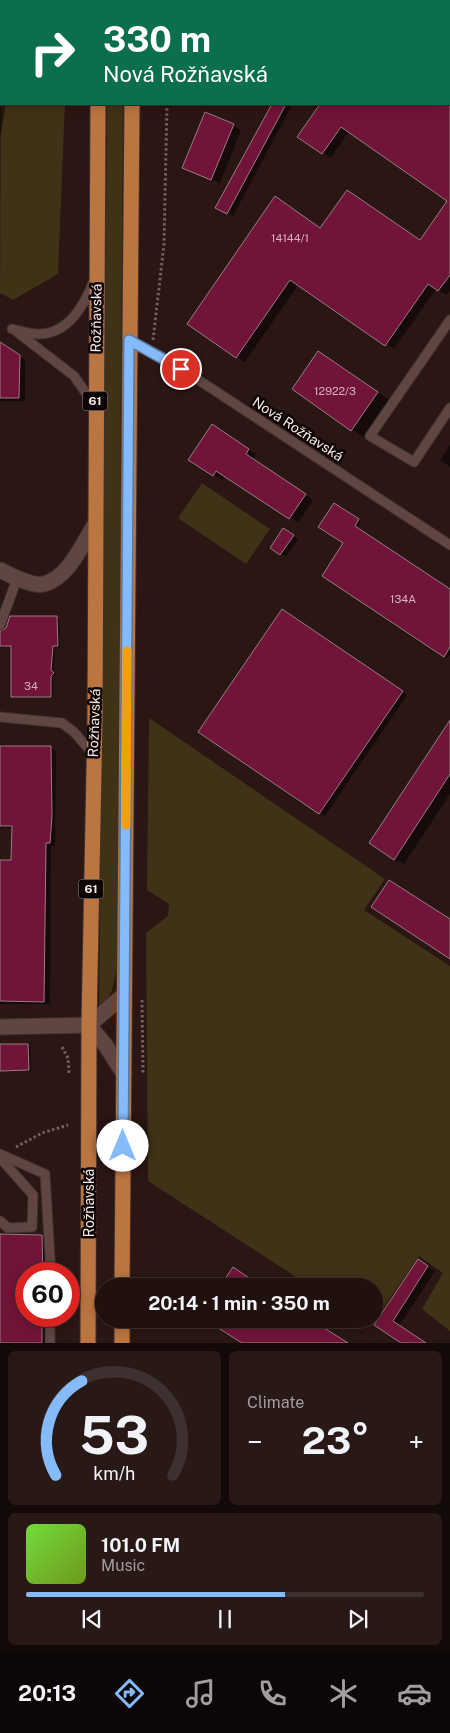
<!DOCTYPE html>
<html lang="en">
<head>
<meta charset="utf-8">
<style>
	:root { --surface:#20100e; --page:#281917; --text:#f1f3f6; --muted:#a29d9e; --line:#3d302e; --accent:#86bbfb }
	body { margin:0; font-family:"Public Sans",sans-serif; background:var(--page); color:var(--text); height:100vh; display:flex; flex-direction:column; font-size:19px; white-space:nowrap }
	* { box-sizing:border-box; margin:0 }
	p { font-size:16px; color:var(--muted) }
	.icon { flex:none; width:28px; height:28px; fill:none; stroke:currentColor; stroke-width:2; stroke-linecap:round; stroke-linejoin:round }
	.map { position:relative; height:1343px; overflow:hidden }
	.panel { display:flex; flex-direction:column; gap:8px; padding:8px; background:#120908; flex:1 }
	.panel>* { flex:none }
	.hud { position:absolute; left:0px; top:0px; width:450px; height:105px; box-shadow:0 2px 12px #0003,0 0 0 1px var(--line); background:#0b6e4f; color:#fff; overflow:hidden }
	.speed { position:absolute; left:15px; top:1262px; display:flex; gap:10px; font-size:25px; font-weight:700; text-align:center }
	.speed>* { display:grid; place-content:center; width:65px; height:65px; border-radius:50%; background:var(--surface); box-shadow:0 2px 12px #0003,0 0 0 1px var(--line); line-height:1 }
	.speed .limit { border:8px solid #d22; background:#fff; color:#111 }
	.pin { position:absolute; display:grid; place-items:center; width:42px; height:42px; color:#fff; margin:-21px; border:2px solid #fff; border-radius:50%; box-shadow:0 1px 5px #0007 }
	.me { position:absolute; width:55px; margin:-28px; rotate:0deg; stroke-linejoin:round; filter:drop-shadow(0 0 4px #0008) }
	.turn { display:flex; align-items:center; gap:18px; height:105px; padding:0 20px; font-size:22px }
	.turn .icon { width:65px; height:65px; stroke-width:2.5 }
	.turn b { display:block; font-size:35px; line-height:42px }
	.big { font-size:38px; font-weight:700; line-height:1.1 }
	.panel .widget { flex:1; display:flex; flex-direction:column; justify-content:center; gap:8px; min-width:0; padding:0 18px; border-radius:8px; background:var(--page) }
	.panel .dial { align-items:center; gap:0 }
	.dial svg { height:130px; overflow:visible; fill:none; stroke:var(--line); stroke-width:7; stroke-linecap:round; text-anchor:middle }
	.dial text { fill:var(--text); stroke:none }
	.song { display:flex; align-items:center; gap:15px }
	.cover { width:60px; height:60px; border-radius:8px; background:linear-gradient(135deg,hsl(100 70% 55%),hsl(80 70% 35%)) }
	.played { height:5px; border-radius:2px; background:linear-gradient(90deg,var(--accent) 65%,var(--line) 65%) }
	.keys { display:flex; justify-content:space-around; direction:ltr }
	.heat { display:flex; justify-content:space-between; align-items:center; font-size:28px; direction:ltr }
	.panel .tiles { flex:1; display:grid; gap:8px; grid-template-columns:1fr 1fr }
	.widget:last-child { grid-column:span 2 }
	.trip { position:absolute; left:95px; top:1278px; width:288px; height:50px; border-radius:25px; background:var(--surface); box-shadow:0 2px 12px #0003,0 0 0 1px var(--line); font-weight:700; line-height:50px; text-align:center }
	.tab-bar { display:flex; height:80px; justify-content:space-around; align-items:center; background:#0d0606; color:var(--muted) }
	.tab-bar .icon { width:35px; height:35px }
	.tab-bar .active { color:var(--accent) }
	.tab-bar b { font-size:22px; color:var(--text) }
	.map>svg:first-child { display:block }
	.green { fill:#3f3216 }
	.shadow { fill:#0007 }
	.building { fill:#711439; stroke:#987d83 }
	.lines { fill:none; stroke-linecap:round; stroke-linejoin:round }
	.lane-casing { stroke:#40312f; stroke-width:11 }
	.street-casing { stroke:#40312f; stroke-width:17 }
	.primary-casing { stroke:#40312f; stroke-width:17 }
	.path { stroke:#72605d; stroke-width:3; stroke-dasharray:2.5 2.5; stroke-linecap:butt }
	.lane { stroke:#5f4642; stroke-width:9 }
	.street { stroke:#5f4642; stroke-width:15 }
	.primary { stroke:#bb7541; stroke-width:15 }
	.route-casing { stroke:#577aa3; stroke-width:12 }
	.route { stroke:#86bbfb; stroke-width:9 }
	.slow { stroke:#f59e0b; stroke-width:9 }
	.labels { text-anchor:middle; stroke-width:5; stroke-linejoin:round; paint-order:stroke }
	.number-label { font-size:11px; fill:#d6b3ba }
	.shield { fill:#0d0504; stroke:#b1a4a2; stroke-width:1 }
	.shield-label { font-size:12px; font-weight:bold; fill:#f7e8e5 }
	.street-label { font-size:14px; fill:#f7e8e5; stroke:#0d0504 }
</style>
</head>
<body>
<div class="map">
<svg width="450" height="1343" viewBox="0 0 450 1343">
	<rect width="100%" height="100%" fill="#2a1613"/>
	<g class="green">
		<path d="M 1,84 L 1,104 L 65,104 L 58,274 L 13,300 L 0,293 Z"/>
		<path d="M 107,104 L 123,104 L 117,965 C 114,983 113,997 99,1010 Z"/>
		<path d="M 202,483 L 270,529 L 246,564 L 178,518 Z"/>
		<path d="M 149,718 L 385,879 L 364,910 L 450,966 L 450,1331 L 422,1309 L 443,1273 L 419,1256 L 371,1326 L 359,1319 L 374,1319 L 374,1286 L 310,1286 L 148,1181 L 146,933 L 168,916 L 169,904 L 147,890 Z"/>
	</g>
	<g class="shadow">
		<path d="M 0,0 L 24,0 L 1,1 L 1,104 L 6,104 L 0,138 Z"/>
		<path d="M 449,95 L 450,291 L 447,295 L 436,289 L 394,349 L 298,285 L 245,362 L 236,357 L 321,229 L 420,241 L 449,201 L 349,131 L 331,158 L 298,137 L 318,110 L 310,104 L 449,104 Z"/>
		<path d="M 273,104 L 286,104 L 291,107 L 233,216 L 217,207 Z"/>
		<path d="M 233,125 L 241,130 L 220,183 L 184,167 Z"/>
		<path d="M 0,343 L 25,360 L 25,401 L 0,401 Z"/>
		<path d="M 319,352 L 394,403 L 368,440 L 294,389 Z"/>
		<path d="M 220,430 L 256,454 L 253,460 L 313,500 L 298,523 L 225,475 L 222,480 L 190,459 Z"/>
		<path d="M 450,445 L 450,467 L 440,460 Z"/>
		<path d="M 335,505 L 361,522 L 357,528 L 450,590 L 450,654 L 447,658 L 323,575 L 345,543 Z"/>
		<path d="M 289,533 L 298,539 L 286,557 L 272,548 Z"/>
		<path d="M 287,613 L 407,695 L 325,816 L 200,732 Z"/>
		<path d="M 56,617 L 59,619 L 60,647 L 55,647 L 53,672 L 56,675 L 53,677 L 53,697 L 14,698 L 12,696 L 12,646 L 0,646 L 0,632 Z"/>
		<path d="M 450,722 L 450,794 L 404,864 L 394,859 Z"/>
		<path d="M 0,747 L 51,748 L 56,751 L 55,846 L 51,846 L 50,1004 L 0,1004 L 0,861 L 12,861 L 13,828 L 0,828 Z"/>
		<path d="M 0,1045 L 30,1046 L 31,1071 L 0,1071 Z"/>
		<path d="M 0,1236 L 42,1236 L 47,1239 L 47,1274 L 26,1274 L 26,1316 L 47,1316 L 47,1343 L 0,1343 Z"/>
		<path d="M 418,1261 L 435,1271 L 399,1326 L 425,1343 L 404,1343 L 376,1324 Z"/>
		<path d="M 206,1319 L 311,1319 L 348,1343 L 244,1343 Z"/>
	</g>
	<g class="building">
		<path d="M 272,104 L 286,104 L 227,214 L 215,208 Z"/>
		<path d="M 320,104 L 450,104 L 450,275 L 438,291 L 428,284 L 385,346 L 290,280 L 236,358 L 187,324 L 275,196 L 320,228 L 347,190 L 420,240 L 447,201 L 341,127 L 322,154 L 297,137 Z"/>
		<path d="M 205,112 L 234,124 L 211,180 L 182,168 Z"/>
		<path d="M 0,342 L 20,355 L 19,398 L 0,398 Z"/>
		<path d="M 318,351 L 378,392 L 351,431 L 292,389 Z"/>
		<path d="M 212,424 L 249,449 L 246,454 L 306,494 L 289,519 L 216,471 L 213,476 L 188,460 Z"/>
		<path d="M 334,503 L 359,519 L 355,526 L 450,589 L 450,647 L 444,657 L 322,576 L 343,543 L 318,527 Z"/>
		<path d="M 283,528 L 294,535 L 280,555 L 270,548 Z"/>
		<path d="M 282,609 L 403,691 L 319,814 L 198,732 Z"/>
		<path d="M 10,616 L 57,616 L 58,646 L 53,646 L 51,670 L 54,673 L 51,676 L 51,697 L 11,697 L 11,646 L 0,646 L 0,631 L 6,628 Z"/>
		<path d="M 450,720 L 450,774 L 394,860 L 369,843 Z"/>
		<path d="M 0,746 L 51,746 L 52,816 L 50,843 L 46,843 L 44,1002 L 0,1001 L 0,860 L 11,860 L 12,826 L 0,826 Z"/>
		<path d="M 389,880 L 450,919 L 450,959 L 371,907 Z"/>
		<path d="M 0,1044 L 28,1044 L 29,1070 L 0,1071 Z"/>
		<path d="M 0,1234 L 42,1235 L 43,1274 L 26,1274 L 26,1316 L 42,1316 L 42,1343 L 0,1343 Z"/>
		<path d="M 418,1259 L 428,1266 L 393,1321 L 426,1343 L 401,1343 L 374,1325 Z"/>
		<path d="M 233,1267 L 261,1286 L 220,1286 Z"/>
		<path d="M 204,1319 L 310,1319 L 348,1343 L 242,1343 Z"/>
	</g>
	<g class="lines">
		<defs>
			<g id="lane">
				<path d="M 450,320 L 370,436 L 414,462 L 450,408"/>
				<path d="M 12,329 C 21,331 31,335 40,334 C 69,333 84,305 93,283"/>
				<path d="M 17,332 L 74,376 L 95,406"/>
				<path d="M 129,340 L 168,360 L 450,545"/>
				<path d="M 0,625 L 17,579"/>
				<path d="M 0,717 L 62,723 L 74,732 L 93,754"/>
				<path d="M 0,1154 L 45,1174 L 51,1274"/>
				<path d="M 0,1158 L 33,1195 L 32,1227 L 8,1228 L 0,1221"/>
				<path d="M 50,1343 L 50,1316"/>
			</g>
			<g id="street">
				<path d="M 0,570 C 10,575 33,587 44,584 C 68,578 82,545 94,526"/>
				<path d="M 89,1025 L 106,1046 L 124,1074"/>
				<path d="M 0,1027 L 89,1025 L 124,995"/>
			</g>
			<g id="primary">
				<path d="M 99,1 L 99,0"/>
				<path d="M 132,1 L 133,0"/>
				<path d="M 122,1286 L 132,104"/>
				<path d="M 88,1343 L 89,1025 L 95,719 L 98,104"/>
				<path d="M 122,1343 L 122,1319"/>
			</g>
		</defs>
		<use href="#lane" class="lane-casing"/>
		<use href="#street" class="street-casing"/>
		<use href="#primary" class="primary-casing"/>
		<g class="path">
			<path d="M 169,1 L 169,0"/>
			<path d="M 153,340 L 164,244 L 167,104"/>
			<path d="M 142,1000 L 143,1074"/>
			<path d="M 62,1047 L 68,1058 L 69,1073"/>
			<path d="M 16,1147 L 42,1133 L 68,1125"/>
		</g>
		<use href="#lane" class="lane"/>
		<use href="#street" class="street"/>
		<use href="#primary" class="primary"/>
	</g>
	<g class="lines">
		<defs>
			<path id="route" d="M 123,1146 L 129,340 L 181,369"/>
		</defs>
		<use href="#route" class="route-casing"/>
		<use href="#route" class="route"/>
		<path class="slow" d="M 126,825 L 127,651"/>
	</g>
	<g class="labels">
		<g class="number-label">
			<text x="290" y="242">14144/1</text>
			<text x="335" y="395">12922/3</text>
			<text x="403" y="603">134A</text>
			<text x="31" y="690">34</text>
		</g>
		<g class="shield">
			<rect x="82.5" y="391.5" width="25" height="19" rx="4"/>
			<rect x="78.5" y="879.5" width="25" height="19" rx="4"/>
		</g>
		<g class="shield-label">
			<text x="95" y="405">61</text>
			<text x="91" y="893">61</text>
		</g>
		<g class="street-label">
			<text transform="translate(96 318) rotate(-89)" y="5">Rožňavská</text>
			<text transform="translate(298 429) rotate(33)" y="5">Nová Rožňavská</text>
			<text transform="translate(94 723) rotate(-88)" y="5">Rožňavská</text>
			<text transform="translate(89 1203) rotate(-90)" y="5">Rožňavská</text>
		</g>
	</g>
</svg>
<div class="speed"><div class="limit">60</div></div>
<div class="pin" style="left:181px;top:369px;background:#d93025"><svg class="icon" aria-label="arrive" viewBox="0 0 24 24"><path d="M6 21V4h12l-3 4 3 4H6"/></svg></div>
<svg class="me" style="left:123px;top:1146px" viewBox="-20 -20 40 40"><circle r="19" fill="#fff"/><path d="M0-13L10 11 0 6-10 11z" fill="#86bbfb"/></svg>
<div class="trip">20:14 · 1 min · 350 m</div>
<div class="hud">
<div class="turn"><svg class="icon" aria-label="right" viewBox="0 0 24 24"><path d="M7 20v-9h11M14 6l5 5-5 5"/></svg><div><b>330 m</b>Nová Rožňavská</div></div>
</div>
</div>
<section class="panel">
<div class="tiles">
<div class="widget dial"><svg viewBox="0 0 100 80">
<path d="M14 69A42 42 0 1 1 86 69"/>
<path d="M14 69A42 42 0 0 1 30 11" stroke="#86bbfb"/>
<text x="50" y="56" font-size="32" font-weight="700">53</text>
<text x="50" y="72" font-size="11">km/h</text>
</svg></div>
<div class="widget"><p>Climate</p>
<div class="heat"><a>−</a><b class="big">23°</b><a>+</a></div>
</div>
<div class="widget">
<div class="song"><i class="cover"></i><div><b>101.0 FM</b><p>Music</p></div></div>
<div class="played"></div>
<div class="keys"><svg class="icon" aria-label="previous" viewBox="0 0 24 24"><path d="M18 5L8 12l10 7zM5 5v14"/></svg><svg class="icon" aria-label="pause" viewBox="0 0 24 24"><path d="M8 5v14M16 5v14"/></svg><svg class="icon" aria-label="next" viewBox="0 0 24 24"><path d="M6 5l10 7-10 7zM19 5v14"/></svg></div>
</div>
</div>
</section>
<nav class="tab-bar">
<b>20:13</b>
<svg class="icon active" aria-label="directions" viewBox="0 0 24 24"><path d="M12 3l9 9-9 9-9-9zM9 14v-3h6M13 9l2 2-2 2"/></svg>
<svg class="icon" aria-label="music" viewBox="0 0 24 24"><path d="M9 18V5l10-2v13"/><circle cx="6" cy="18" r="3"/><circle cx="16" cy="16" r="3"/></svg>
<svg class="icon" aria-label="phone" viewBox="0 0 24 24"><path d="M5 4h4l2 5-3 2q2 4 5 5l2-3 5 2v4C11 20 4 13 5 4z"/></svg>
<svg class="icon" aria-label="climate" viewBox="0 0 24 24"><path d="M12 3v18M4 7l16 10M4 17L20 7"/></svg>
<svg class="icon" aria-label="car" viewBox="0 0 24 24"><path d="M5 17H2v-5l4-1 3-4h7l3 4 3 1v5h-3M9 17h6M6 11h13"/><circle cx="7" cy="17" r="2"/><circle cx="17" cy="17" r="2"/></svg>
</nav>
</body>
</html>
